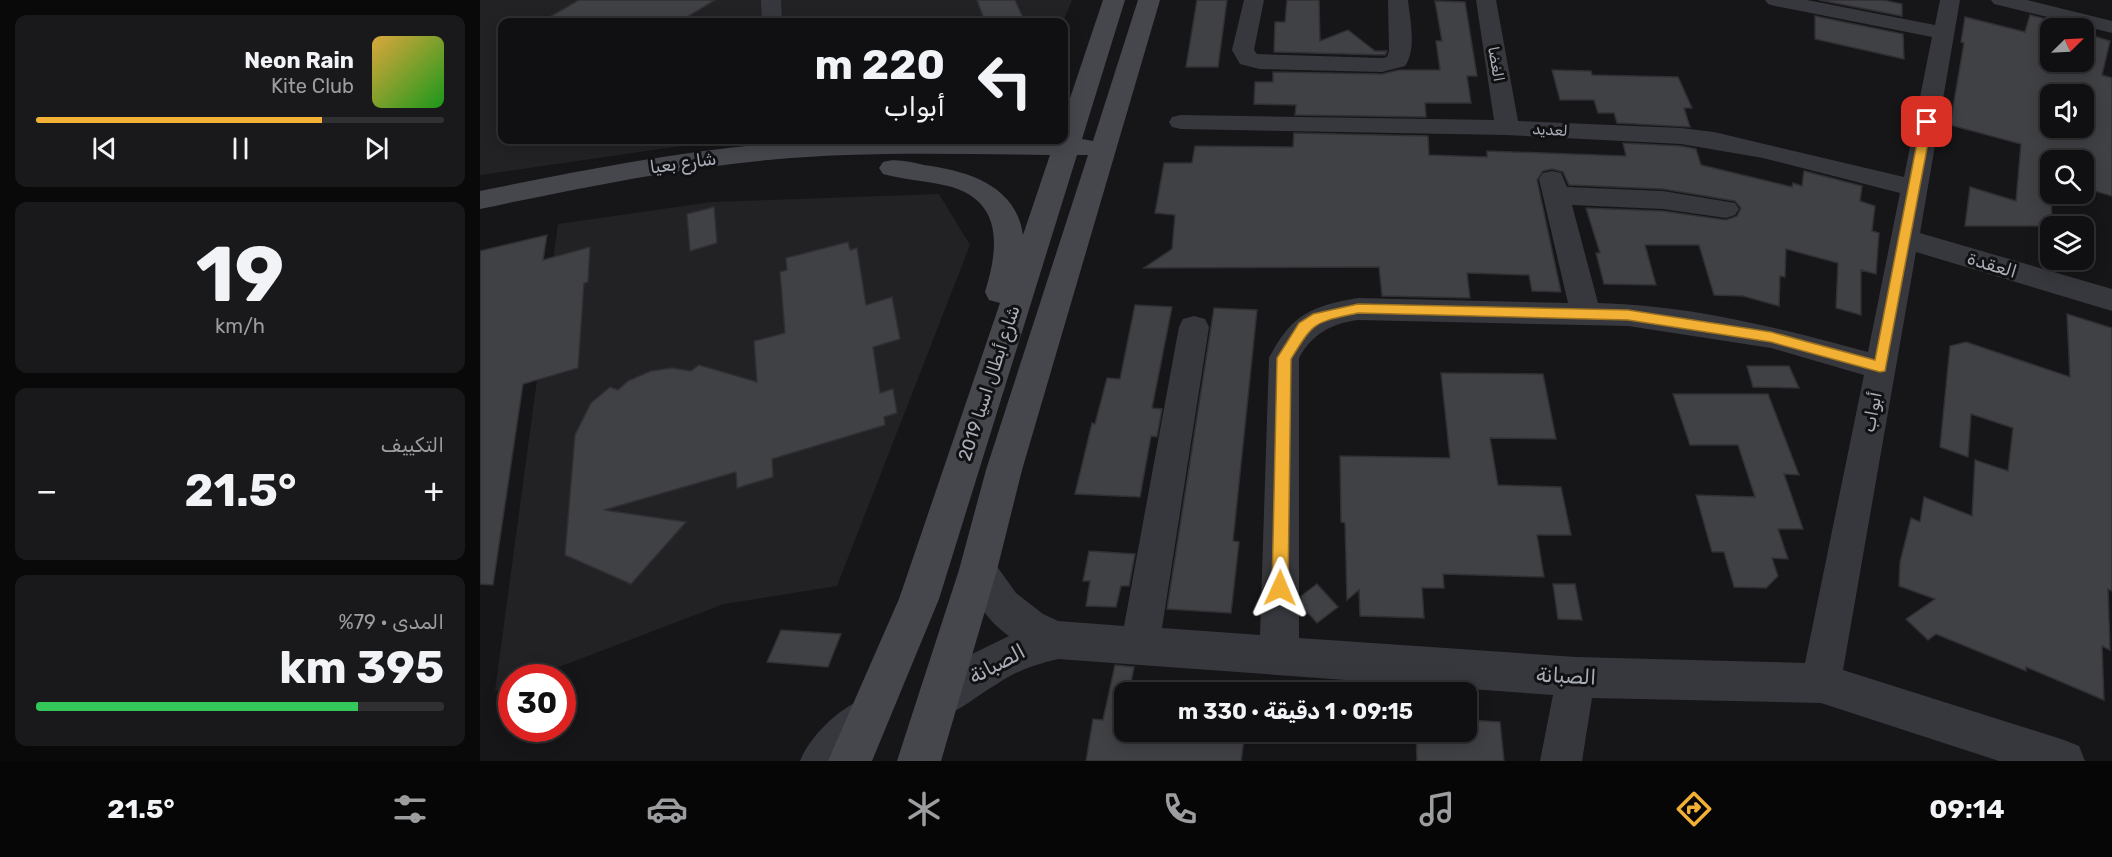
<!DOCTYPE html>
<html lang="ar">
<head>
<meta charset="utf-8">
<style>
	:root { --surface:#101012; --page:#19191b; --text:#f1f3f6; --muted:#9c9d9f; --line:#303032; --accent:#f2b134 }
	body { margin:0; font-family:Rubik,Cairo,sans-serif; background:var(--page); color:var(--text); direction:rtl; height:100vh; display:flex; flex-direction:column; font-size:22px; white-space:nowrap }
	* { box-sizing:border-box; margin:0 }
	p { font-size:20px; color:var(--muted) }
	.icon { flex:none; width:33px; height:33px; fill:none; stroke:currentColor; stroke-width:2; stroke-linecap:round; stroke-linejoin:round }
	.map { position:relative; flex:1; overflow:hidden; direction:ltr }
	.sheet { display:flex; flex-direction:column; gap:15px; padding:15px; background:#09090a; width:480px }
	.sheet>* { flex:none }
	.top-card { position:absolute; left:18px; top:18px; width:570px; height:126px; border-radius:12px; box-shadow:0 3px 15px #0003,0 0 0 2px var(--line); direction:rtl; background:#101012; color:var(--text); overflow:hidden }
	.needle { width:39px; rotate:66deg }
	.controls { position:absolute; left:1560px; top:18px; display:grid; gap:12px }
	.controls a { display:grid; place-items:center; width:54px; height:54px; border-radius:12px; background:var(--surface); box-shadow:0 3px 15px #0003,0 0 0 2px var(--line); font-size:30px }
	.speed { position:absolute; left:18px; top:664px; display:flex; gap:12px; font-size:30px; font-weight:700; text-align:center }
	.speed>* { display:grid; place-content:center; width:78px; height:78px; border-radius:50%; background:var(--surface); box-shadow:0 3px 15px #0003,0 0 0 2px var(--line); line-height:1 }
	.speed .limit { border:9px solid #d22; background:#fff; color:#111 }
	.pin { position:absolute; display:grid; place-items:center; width:51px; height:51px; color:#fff; margin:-26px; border-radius:12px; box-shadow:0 3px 9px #0006 }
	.me { position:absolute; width:66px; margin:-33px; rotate:1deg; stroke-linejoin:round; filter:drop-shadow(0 0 4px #0008) }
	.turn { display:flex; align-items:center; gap:21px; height:126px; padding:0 24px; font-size:27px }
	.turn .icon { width:78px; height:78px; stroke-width:2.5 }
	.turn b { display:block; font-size:42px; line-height:51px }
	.big { font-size:45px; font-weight:700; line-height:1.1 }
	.sheet .card { flex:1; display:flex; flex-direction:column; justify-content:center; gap:9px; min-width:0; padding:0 21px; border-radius:12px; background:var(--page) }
	.sheet .dial { align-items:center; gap:0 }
	.dial b { font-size:78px; line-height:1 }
	.song { display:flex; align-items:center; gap:18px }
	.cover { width:72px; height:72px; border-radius:9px; background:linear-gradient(135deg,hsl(40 70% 55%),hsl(120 70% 35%)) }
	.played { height:6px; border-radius:3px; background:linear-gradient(90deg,var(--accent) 70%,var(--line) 70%) }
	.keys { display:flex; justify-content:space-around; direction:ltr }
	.heat { display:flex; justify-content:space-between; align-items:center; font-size:33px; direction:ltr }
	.charge { height:9px; border-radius:4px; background:linear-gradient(90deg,#34c759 79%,var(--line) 0) }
	.trip { position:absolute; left:634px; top:682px; width:363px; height:60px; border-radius:12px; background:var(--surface); box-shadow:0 3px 15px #0003,0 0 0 2px var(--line); font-weight:700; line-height:60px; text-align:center; direction:rtl }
	.dock { display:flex; height:96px; justify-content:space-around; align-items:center; background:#060607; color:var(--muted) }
	.dock .icon { width:42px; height:42px }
	.dock .active { color:var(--accent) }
	.dock b { font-size:27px; color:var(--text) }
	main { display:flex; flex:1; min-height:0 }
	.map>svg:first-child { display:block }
	.built { fill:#222225 }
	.building { fill:#404145; stroke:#303034; stroke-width:1.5; fill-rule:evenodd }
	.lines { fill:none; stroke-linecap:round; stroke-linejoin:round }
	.street { fill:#37383d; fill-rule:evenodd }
	.secondary { fill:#45474d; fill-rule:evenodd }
	.route { fill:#f2b134; stroke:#9d7322; stroke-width:1.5 }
	.labels { text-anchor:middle; stroke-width:6; stroke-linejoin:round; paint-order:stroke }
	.far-street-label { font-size:15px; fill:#a8adb8; stroke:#111113 }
	.street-label { font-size:18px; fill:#a8adb8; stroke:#111113 }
	.near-street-label { font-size:21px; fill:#a8adb8; stroke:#111113 }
</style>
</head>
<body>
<main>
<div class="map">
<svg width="1632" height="761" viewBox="0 0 1632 761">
	<rect width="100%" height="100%" fill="#161618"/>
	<g class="built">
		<path d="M 0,0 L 592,0 L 583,22 L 22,22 L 22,140 L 243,140 L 0,175 Z"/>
		<path d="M 459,194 L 490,245 L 357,586 L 244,604 L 50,678 L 32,678 L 31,685 L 15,691 L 78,224 L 231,202 Z"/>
	</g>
	<g class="building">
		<path d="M 99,0 L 235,0 L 199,22 L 61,22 Z"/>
		<path d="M 497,0 L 535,0 L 545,22 L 505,22 Z"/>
		<path d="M 717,0 L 747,0 L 738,67 L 706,67 Z"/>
		<path d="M 807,0 L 839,0 L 840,41 L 868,30 L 895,51 L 907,51 L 905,55 L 794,52 L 795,22 L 805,22 Z"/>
		<path d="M 1339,0 L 1403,0 L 1422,4 L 1422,16 Z"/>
		<path d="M 955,1 L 985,2 L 997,76 L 987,76 L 991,103 L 945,103 L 946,117 L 815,115 L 816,105 L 774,104 L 775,82 L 793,82 L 793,72 L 902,74 L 919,70 L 960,70 L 956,41 L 962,41 Z"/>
		<path d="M 1550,15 L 1575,21 L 1574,25 L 1586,28 L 1570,28 L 1570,62 L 1604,62 L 1604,33 L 1630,41 L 1622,75 L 1632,78 L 1632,196 L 1604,188 L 1604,160 L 1570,160 L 1572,226 L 1485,226 L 1490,187 L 1536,201 L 1541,144 L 1470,125 L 1484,43 L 1481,42 L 1485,17 L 1545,32 ZM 1570,94 L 1604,94 L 1604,128 L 1570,128 Z"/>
		<path d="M 1335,16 L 1423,34 L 1424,59 L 1335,39 Z"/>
		<path d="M 1072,70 L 1111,71 L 1112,75 L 1198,77 L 1212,108 L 1204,108 L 1210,127 L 1137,123 L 1134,113 L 1118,113 L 1114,100 L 1080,100 Z"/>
		<path d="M 814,133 L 948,136 L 949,155 L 1007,157 L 1007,151 L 1146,156 L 1143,143 L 1201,146 L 1216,149 L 1221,165 L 1312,187 L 1313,183 L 1322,186 L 1324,171 L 1382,186 L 1380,201 L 1395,206 L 1392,231 L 1399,233 L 1396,274 L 1381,270 L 1381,315 L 1356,308 L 1358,263 L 1306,249 L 1305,277 L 1300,276 L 1299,306 L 1263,296 L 1234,295 L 1219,245 L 1165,245 L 1176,285 L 1124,284 L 1116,253 L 1120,253 L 1106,208 L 1183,211 L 1246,220 L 1257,216 L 1261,208 L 1255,201 L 1183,189 L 1089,185 L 1083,172 L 1072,169 L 1063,171 L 1057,180 L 1081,292 L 1052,291 L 1049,275 L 987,273 L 990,298 L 902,296 L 899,267 L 664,268 L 692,249 L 695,215 L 675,213 L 684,163 L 712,163 L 715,146 L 813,147 Z"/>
		<path d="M 234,207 L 237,243 L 210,251 L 207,214 Z"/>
		<path d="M 67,235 L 63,260 L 110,247 L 108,282 L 104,283 L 98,368 L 43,384 L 13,585 L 0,584 L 0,251 Z"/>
		<path d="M 368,242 L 370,250 L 377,248 L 386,305 L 412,297 L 420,339 L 393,347 L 400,393 L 413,389 L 417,413 L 404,417 L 405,425 L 292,459 L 293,477 L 257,488 L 256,472 L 124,510 L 206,522 L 151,584 L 85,555 L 95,435 L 111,403 L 130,387 L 138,390 L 148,381 L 171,371 L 192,368 L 211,371 L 219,365 L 277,382 L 274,341 L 305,333 L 300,272 L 307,270 L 306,258 Z"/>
		<path d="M 655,305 L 692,307 L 672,408 L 682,409 L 677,437 L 671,436 L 660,497 L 595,494 L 612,423 L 615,424 L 627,378 L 640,379 Z"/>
		<path d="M 734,308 L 777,310 L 753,541 L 759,542 L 751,613 L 687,609 Z"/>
		<path d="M 1587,314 L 1632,328 L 1632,591 L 1628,589 L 1630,650 L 1622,646 L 1624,700 L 1546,667 L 1546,671 L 1456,634 L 1448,640 L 1426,619 L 1455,599 L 1419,586 L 1420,562 L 1431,518 L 1440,522 L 1444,497 L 1492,516 L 1495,460 L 1528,471 L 1533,428 L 1491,414 L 1488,457 L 1460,447 L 1470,346 L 1486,342 L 1590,377 Z"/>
		<path d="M 1267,366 L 1309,366 L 1319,388 L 1273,387 Z"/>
		<path d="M 961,373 L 1063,374 L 1076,439 L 1010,438 L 1018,485 L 1081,487 L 1091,535 L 1057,535 L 1064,577 L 963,574 L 964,588 L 942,588 L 944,618 L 880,616 L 879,590 L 867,600 L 865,523 L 861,522 L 860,456 L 970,458 Z"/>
		<path d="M 1193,394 L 1288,394 L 1319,475 L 1304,474 L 1323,529 L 1298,529 L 1308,559 L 1292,558 L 1298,576 L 1286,588 L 1254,587 L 1244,552 L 1232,552 L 1216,495 L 1275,497 L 1258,445 L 1210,445 Z"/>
		<path d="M 609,551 L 655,554 L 649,586 L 641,586 L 636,607 L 606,606 L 610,581 L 603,581 Z"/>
		<path d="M 837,584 L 858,607 L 837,623 L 821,605 L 821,596 Z"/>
		<path d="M 1073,584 L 1095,584 L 1102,620 L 1078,619 Z"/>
		<path d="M 301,630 L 361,634 L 348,667 L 287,662 Z"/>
		<path d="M 635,665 L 654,667 L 649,693 L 645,693 L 642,732 L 765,732 L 761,761 L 606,761 L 613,719 L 623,720 Z"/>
		<path d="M 987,720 L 1020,722 L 1024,761 L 937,761 L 936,732 L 987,732 Z"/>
	</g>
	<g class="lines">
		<g class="street">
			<path d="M 281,0 L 301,0 L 302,22 L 282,22 Z"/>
			<path d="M 764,0 L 784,0 L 774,50 L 777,54 L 902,58 L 907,57 L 909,51 L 908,0 L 928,0 C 930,20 937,49 925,66 L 902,72 L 779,69 L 760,64 L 752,50 Z"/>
			<path d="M 996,0 L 1016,0 L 1038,121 L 1201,128 L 1234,132 L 1424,177 L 1452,37 L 1295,6 L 1288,4 L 1285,0 L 1327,0 L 1455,25 L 1460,0 L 1480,0 L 1440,233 L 1632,289 L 1632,311 L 1436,252 L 1363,670 L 1584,740 L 1599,746 L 1605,761 L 1519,761 L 1341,703 L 1112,698 L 1102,761 L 1060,761 L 1073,695 L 578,659 C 556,664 536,671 517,684 C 498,695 481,710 460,718 L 446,712 L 440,698 L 446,684 L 488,656 L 529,636 C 507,621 490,594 480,570 L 485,558 L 498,553 L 511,558 L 536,593 L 563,614 L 578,621 L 644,626 L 699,327 L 703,319 L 714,316 L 725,319 L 729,327 L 682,628 L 780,635 L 789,358 C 811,315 831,306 878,298 L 1088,303 L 1059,179 L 1063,173 L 1072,171 L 1081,173 L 1087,187 L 1183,191 L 1255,203 L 1259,209 L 1255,215 L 1246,218 L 1183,209 L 1092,205 L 1118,303 C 1209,305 1300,328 1388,352 L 1420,193 L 1283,158 L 1201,144 L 1027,135 L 701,129 L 692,127 L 689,122 L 692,117 L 701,115 L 1014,120 ZM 878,320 L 1148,326 L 1291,348 L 1384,375 L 1325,663 L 1096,657 L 819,638 L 819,358 C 833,333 851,324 878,320 Z"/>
			<path d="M 1511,0 L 1547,0 L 1632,21 L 1632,33 L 1514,4 Z"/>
			<path d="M 278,140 L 302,140 L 302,152 L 298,158 L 289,160 L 280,158 L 276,152 Z"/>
			<path d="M 383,699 L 397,705 L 403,719 L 397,733 L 370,761 L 320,761 C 330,736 358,709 383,699 Z"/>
		</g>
		<path class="secondary" d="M 623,0 L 645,0 L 602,139 L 613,141 L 658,0 L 680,0 L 542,470 L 517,570 L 461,761 L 417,761 L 479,570 L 506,470 L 608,155 L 597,155 L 459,599 L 392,761 L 348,761 L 419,599 L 520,303 L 509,300 L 505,292 C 518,250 524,203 472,187 C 449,181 425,180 403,174 L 399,168 L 403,162 C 416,158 430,162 444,165 C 488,171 536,185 543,235 L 570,155 C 476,154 382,151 288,160 C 191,169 95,189 0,209 L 0,191 C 108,169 218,147 328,141 C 413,136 499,140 584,140 L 584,116 Z"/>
	</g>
	<path class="route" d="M 1447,118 L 1452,122 L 1405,371 L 1400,372 L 1291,342 L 1148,320 L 878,313 C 834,323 835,320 811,359 L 808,588 L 806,593 L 800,595 L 795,593 L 792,588 L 797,358 L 819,323 L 833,314 L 878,304 L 1148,310 L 1291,332 L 1395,360 L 1441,122 Z"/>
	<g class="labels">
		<g class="far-street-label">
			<text transform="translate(1016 64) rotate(80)" y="5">الغضا</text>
			<text transform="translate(1070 130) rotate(3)" y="5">لعديد</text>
		</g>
		<g class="street-label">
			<text transform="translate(203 163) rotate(-8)" y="6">شارع بعيا</text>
			<text transform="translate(1512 265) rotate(17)" y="6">العقدة</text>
			<text transform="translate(509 383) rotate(-72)" y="6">شارع أبطال اسيا 2019</text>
			<text transform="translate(1392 412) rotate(-79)" y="6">أبواب</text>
		</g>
		<g class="near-street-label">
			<text transform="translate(517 664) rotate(-28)" y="7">الصبانة</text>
			<text transform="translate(1086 676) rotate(3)" y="7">الصبانة</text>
		</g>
	</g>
</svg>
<div class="controls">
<a><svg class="needle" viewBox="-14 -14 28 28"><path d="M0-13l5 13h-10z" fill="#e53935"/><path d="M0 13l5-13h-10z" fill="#9c9d9f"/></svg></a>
<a><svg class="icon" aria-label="sound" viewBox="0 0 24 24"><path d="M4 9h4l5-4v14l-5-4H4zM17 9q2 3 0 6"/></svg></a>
<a><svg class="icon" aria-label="search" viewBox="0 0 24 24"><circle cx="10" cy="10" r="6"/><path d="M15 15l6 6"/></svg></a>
<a><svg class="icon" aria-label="layers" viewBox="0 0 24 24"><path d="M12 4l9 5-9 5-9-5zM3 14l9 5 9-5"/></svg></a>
</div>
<div class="speed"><div class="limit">30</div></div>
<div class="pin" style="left:1447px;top:122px;background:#d93025"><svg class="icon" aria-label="arrive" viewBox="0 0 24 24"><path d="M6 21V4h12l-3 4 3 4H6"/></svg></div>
<svg class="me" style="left:800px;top:588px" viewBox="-20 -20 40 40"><path d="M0-17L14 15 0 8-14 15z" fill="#f2b134" stroke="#fff" stroke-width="4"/></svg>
<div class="trip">09:15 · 1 دقيقة · 330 m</div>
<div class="top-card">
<div class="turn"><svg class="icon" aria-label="left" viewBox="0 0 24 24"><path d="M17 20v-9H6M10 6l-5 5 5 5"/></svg><div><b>220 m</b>أبواب</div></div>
</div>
</div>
<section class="sheet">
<div class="card">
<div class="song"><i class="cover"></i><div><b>Neon Rain</b><p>Kite Club</p></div></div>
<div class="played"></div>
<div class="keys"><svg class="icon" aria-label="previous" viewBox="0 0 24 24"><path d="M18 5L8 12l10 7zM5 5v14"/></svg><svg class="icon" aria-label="pause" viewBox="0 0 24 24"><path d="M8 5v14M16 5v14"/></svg><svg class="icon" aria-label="next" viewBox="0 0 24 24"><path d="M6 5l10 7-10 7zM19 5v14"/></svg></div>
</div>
<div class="card dial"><b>19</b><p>km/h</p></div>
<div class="card"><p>التكييف</p>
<div class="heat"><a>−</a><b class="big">21.5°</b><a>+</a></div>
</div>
<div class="card"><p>المدى · 79%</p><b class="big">395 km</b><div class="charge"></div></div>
</section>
</main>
<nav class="dock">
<b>09:14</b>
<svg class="icon active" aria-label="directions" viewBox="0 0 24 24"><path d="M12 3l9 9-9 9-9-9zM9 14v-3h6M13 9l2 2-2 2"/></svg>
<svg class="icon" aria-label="music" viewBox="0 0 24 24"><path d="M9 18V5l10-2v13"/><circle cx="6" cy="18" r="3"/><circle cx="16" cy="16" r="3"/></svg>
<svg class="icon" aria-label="phone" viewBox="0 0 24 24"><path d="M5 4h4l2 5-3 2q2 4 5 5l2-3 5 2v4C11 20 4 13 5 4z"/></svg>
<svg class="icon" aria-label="climate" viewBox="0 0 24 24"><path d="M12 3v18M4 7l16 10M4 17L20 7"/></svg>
<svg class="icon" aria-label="car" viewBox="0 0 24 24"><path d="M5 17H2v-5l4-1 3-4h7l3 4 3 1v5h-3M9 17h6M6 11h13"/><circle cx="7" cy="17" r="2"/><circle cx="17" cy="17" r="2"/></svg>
<svg class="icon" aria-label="filters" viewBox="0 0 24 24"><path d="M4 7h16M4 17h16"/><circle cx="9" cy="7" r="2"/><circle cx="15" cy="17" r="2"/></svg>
<b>21.5°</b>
</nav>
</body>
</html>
